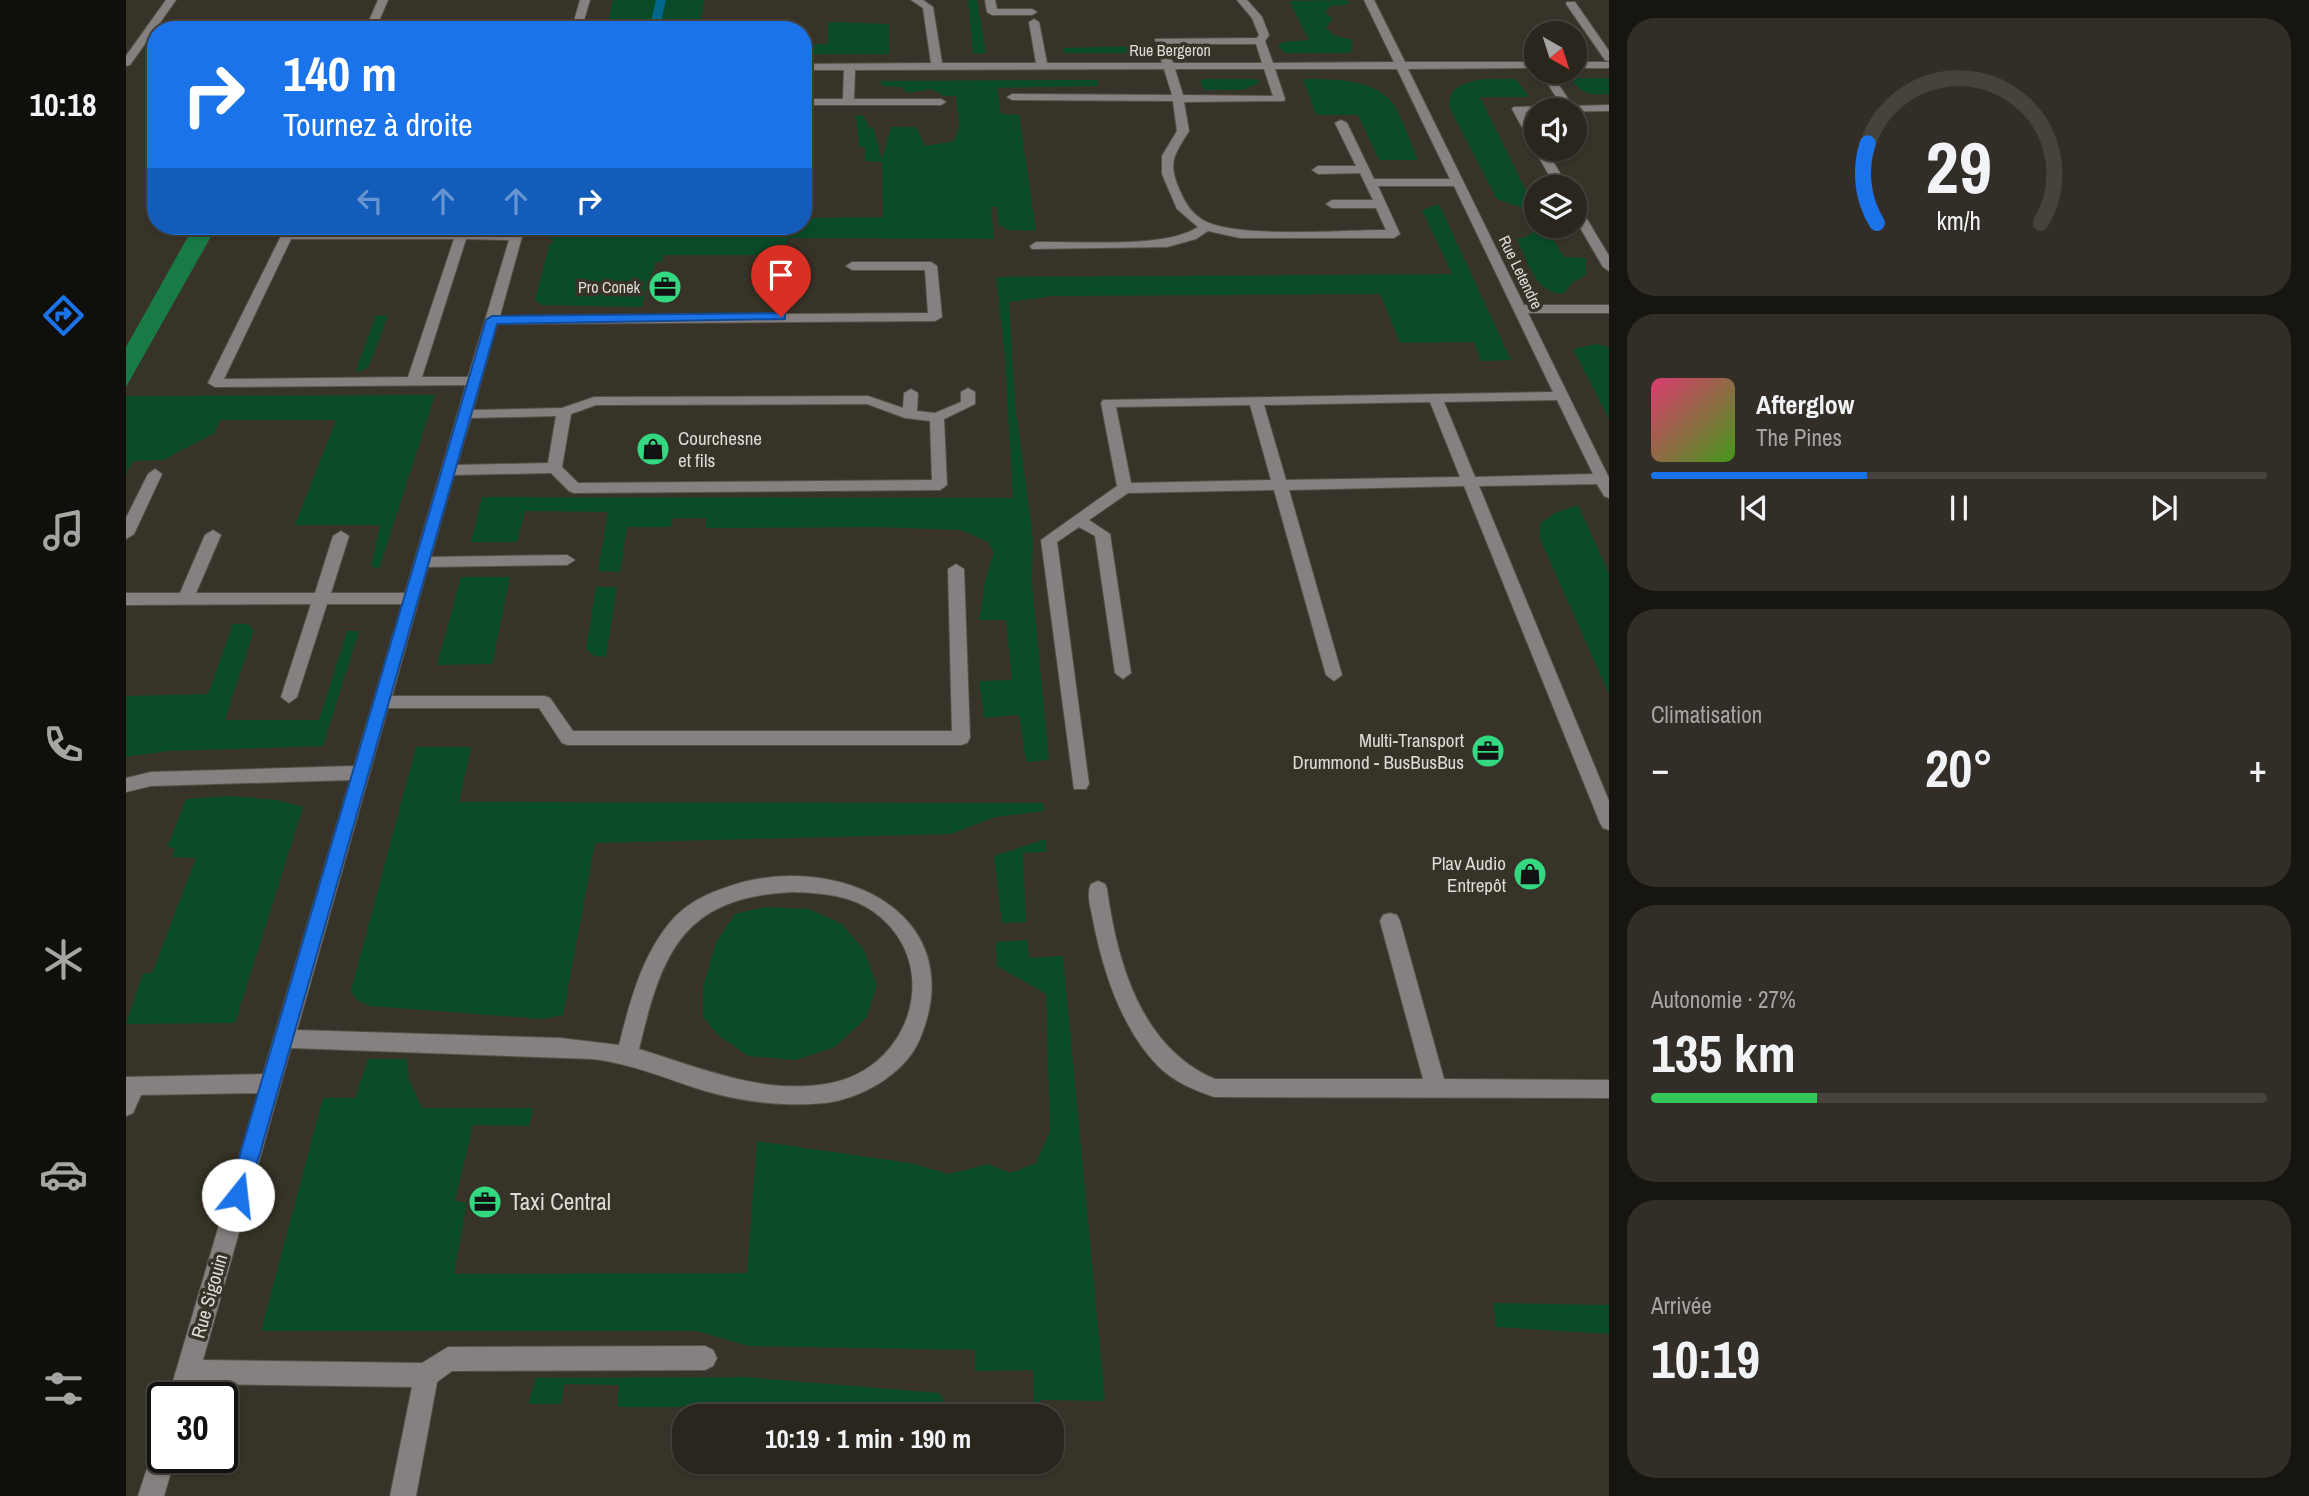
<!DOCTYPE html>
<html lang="fr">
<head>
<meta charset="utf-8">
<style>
	:root { --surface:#2a261e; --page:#322e27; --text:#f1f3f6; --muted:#a5a5a4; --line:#46433c; --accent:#1a73e8 }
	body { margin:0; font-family:"Archivo Narrow",sans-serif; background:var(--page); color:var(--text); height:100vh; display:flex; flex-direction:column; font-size:26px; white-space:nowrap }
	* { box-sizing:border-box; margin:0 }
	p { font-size:23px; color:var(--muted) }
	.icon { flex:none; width:38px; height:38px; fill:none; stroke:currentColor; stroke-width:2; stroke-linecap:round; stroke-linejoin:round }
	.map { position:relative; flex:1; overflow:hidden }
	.sheet { display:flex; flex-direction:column; gap:18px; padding:18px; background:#171510; width:700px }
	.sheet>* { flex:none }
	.banner { position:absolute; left:21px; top:21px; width:665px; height:214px; border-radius:28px; box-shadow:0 2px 5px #0004,0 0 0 2px var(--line); background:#1a73e8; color:#fff; overflow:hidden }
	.needle { width:46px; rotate:141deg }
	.fabs { position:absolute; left:1398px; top:21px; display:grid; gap:14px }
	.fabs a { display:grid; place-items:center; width:63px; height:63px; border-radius:50%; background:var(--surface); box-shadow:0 2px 5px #0004,0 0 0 2px var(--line); font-size:35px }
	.speed { position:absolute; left:21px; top:1382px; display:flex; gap:14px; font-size:35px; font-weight:700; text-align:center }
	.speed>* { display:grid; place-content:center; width:91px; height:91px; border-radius:50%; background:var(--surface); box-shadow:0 2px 5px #0004,0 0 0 2px var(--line); line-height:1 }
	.speed .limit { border:4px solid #111; border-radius:10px; background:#fff; color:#111 }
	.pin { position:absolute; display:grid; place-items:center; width:60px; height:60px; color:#fff; margin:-72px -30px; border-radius:50% 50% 50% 0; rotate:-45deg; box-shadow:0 0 7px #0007 }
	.pin .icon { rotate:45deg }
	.me { position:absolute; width:77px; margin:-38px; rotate:16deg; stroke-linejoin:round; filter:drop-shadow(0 0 5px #0008) }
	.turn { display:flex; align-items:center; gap:24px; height:147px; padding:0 21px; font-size:32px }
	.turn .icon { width:91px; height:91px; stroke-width:2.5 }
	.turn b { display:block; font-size:49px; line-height:60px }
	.lanes { display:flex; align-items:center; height:66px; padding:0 21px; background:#0003; justify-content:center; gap:35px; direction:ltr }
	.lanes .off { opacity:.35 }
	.big { font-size:52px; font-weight:800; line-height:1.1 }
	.sheet .card { flex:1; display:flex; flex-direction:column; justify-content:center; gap:10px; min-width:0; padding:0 24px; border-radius:28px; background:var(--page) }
	.sheet .dial { align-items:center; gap:0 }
	.dial svg { height:182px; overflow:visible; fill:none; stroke:var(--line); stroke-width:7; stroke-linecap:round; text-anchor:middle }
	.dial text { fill:var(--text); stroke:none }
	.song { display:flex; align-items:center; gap:21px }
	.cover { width:84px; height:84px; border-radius:10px; background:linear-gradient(135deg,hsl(340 70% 55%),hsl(100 70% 35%)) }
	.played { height:7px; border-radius:4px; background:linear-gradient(90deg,var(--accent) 35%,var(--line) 35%) }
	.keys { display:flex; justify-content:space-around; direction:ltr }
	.heat { display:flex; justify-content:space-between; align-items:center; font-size:38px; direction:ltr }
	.charge { height:10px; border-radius:5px; background:linear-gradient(90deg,#34c759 27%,var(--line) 0) }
	.trip { position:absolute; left:546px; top:1404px; width:392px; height:70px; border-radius:28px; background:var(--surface); box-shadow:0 2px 5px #0004,0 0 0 2px var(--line); font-weight:800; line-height:70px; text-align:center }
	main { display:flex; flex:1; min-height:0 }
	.tabs { display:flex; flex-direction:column; width:126px; justify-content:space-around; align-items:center; background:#110f0c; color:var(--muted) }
	.tabs .icon { width:49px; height:49px }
	.tabs .selected { color:var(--accent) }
	.tabs b { font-size:32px; color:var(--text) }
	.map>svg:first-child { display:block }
	.green { fill:#094b28 }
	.forest { fill:#187a45 }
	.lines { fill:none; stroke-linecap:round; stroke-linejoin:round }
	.stream { fill:#00678a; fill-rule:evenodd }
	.minor-casing { stroke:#565147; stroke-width:2 }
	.minor { fill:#878080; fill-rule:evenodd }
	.route { fill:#1a73e8; stroke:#114b97; stroke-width:2 }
	.labels { text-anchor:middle; stroke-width:7; stroke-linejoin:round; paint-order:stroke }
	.far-street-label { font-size:16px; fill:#dfdcd5; stroke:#383328 }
	.far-poi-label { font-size:16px; fill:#dfdcd5; stroke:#383328; text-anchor:end }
	.poi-label { font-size:19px; fill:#dfdcd5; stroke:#383328; text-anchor:end }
	.street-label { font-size:19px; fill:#dfdcd5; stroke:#383328 }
	.near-poi-label { font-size:23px; fill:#dfdcd5; stroke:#383328; text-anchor:start }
</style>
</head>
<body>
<main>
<nav class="tabs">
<b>10:18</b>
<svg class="icon selected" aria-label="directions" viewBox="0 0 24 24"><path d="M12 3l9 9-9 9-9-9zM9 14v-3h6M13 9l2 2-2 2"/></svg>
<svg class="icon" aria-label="music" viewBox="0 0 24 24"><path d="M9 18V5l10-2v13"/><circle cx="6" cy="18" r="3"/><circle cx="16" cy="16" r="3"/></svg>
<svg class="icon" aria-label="phone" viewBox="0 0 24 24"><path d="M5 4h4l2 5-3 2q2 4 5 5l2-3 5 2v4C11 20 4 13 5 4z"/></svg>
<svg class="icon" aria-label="climate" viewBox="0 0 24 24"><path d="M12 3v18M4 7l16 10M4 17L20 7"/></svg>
<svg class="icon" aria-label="car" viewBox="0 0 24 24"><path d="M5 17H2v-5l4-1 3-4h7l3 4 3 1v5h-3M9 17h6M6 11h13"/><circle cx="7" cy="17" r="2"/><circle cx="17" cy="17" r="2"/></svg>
<svg class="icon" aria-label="filters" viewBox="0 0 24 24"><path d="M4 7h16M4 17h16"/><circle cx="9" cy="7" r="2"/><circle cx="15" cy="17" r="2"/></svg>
</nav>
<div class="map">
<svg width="1483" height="1496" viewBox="0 0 1483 1496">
	<rect width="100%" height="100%" fill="#383328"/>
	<g class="green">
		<path d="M 487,0 L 578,0 L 575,23 L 582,23 L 584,30 L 480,30 Z"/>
		<path d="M 842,0 L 851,0 L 860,53 L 847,54 Z"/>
		<path d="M 1220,0 L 1224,4 L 1204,6 L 1199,13 L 1207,18 L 1200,28 L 1209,36 L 1225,39 L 1227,44 L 1225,53 L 1158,53 L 1152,45 L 1158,42 L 1183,40 L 1163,1 Z"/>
		<path d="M 708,22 L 763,24 L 763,54 L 677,54 L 677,44 L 702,44 L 702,23 Z"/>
		<path d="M 1010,46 L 1016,53 L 939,53 L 937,48 Z"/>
		<path d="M 1445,78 L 1483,78 L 1483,94 C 1464,95 1455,95 1445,78 Z"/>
		<path d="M 1077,79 L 1131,79 L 1133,83 L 1117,90 L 1078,90 L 1074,81 Z"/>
		<path d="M 1177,79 C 1205,79 1250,78 1268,105 C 1278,122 1284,142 1292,160 L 1253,160 L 1232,115 L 1190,115 Z"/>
		<path d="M 1359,79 L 1390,79 L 1403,97 L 1354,97 L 1409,209 L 1402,210 L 1371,199 L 1324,109 C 1320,86 1340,82 1359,79 Z"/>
		<path d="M 972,80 L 972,86 L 871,88 L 875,114 L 893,115 L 910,231 L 882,230 L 872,224 L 871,207 L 865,207 L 868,239 L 662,238 L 656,255 L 537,255 L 536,262 L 529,262 L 526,280 L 521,281 L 516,307 L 416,305 L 409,300 L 423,245 L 428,242 L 425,239 L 427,229 L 677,226 L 677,218 L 757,217 L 756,162 L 739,161 L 739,147 L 733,147 L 730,116 L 737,115 L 743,127 L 747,128 L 756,159 L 765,127 L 790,127 L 799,146 L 828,141 L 833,126 L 830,96 L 818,96 L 805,89 L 780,93 L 777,87 L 757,86 L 753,81 Z"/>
		<path d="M 1313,204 L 1385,360 L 1355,361 L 1348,342 L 1274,343 L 1254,294 L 926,296 L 883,302 L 889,403 L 907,539 L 906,583 L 923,760 L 900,762 L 893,715 L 858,718 L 853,681 L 886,680 L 880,620 L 853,620 L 860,577 L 868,553 L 862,542 L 835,530 L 753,527 L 580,528 L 580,518 L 547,518 L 545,527 L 501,527 L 494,572 L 472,571 L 482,512 L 399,511 L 391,542 L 345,542 L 356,497 L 887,498 L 879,357 L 870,277 L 1326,274 L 1296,210 Z"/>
		<path d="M 1415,226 L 1419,226 L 1438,257 L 1460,258 L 1460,275 L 1446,283 L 1437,294 C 1409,293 1402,262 1391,239 L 1400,237 Z"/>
		<path d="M 250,315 L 262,316 L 242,368 L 229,373 Z"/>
		<path d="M 1470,344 L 1483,347 L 1483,419 L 1447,349 Z"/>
		<path d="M 309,395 L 253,569 L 245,566 L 254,525 L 169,525 L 210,420 L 94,420 L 89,433 L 37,460 L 7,461 L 0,475 L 0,396 Z"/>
		<path d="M 1452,505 L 1483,573 L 1483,694 L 1414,539 L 1414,524 L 1429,513 Z"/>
		<path d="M 335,577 L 384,577 L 366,664 L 311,665 Z"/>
		<path d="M 470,587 L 491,587 L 480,657 L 468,656 L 460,649 Z"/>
		<path d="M 107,624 L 122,624 L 128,630 L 99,720 L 193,720 L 221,631 L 233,631 L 197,746 L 43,751 L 0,757 L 0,696 L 82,694 Z"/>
		<path d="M 290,747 L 345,747 L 333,802 L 917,803 L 918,811 L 869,817 L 825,834 L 469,843 L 437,1015 L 417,1019 L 244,1006 L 231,1000 L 225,991 Z"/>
		<path d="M 106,796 L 150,800 L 177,807 L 109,1023 L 0,1024 L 17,973 L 26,973 L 70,858 L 46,857 L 49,848 L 41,847 L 60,799 Z"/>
		<path d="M 920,839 L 920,852 L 897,853 L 900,922 L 876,923 L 868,856 Z"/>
		<path d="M 639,907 L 683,909 L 716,924 L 738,950 L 751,986 L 740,1018 L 709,1047 L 670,1060 L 622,1056 L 592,1035 L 577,1017 L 577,987 L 590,942 L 609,914 Z"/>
		<path d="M 901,940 L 903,958 L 937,956 L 979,1401 L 915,1400 L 908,1412 L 907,1370 L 849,1371 L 849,1350 L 622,1346 L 571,1331 L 135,1331 L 197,1098 L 229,1098 L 242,1059 L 281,1059 L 283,1080 L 296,1108 L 407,1108 L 403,1126 L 347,1125 L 329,1201 L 341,1203 L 328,1274 L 621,1273 L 631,1141 L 784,1163 L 823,1174 L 862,1164 L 885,1173 L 910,1163 L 924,1131 L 920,994 L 871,966 L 870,942 Z"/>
		<path d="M 1367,1303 L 1483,1305 L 1483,1334 L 1370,1327 Z"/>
		<path d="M 618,1377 L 813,1393 L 822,1407 L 491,1407 L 493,1385 L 438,1384 L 435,1404 L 402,1404 L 410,1378 Z"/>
	</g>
	<path class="forest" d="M 68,226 L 91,226 L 0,387 L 0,347 Z"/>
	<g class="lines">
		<path class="stream" d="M 530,0 L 540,0 L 533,30 L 523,30 Z"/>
		<defs>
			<g id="minor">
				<path d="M 40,0 L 50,0 L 4,65 L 0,66 L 0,56 Z"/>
				<path d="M 252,0 L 262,0 L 249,30 L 239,30 Z"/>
				<path d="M 454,0 L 464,0 L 455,30 L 445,30 L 446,27 L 381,26 L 376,23 L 381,20 L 448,21 Z"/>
				<path d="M 785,0 L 797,0 L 807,7 L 816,63 L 910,63 L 903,22 L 908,19 L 913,22 L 921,63 L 1036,63 L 1029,39 L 1131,38 L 1133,35 L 1126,18 L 1111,0 L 1121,0 L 1136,17 L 1143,35 L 1139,41 L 1147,63 L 1268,62 L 1238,0 L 1248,0 L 1279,62 L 1410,62 L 1410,68 L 1282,69 L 1398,305 L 1483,305 L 1483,313 L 1402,313 L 1483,478 L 1483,498 L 1478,496 L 1471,484 L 1353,486 L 1483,801 L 1483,830 L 1477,828 L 1474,823 L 1338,486 L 1163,490 L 1216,675 L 1208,681 L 1200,675 L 1148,490 L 1002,493 L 963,520 L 984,534 L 1005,673 L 997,679 L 989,673 L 969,536 L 953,527 L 931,542 L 963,784 L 960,789 L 948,789 L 915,540 L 991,486 L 975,403 L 977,400 L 1427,392 L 1328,186 L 1252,186 L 1274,234 L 1268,238 L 1114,238 L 1082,231 L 1070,239 L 1041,247 L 906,249 L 904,246 L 910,242 C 952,241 1039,249 1072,227 L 1051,209 L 1036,174 L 1036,156 L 1051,131 L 1047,101 L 886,100 L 881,97 L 886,94 L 1046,95 L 1038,69 L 729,70 L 728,99 L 815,99 L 820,102 L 815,105 L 677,105 L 677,99 L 717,99 L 718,70 L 677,70 L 677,64 L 805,63 L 797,8 ZM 1039,44 L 1130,44 L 1136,63 L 1047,63 ZM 1049,69 L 1138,69 L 1147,96 L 1057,95 ZM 1149,69 L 1271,69 L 1324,179 L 1248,179 L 1221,123 L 1215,120 L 1209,123 L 1230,166 L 1192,166 L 1186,170 L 1192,174 L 1234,173 L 1247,200 L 1206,200 L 1200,204 L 1206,208 L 1250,208 L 1260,230 C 1218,230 1110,239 1077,220 C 1065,213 1059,203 1054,191 C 1041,162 1048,155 1063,131 L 1058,102 L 1158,101 L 1159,99 ZM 1431,400 L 1467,474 L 1349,477 L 1318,402 ZM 1304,402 L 1334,477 L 1160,480 L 1138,405 ZM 1124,405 L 1145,480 L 1005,483 L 990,407 Z"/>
				<path d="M 859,0 L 869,0 L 871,9 L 906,9 L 911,12 L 906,15 L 866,15 L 861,12 Z"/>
				<path d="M 1441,2 L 1449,2 L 1483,51 L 1483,61 L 1479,60 L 1440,4 Z"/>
				<rect x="1449" y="62" width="34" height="6"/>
				<path d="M 1414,72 L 1424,72 L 1447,106 L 1483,105 L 1483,111 L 1399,112 L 1410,133 L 1410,146 L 1406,145 L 1386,109 L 1388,107 L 1436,106 Z"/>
				<path d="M 1410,147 L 1420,149 L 1442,187 L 1430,187 L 1408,149 Z"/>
				<path d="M 1449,205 L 1455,209 L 1483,256 L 1483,271 L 1477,267 L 1449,219 Z"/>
				<path d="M 387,226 L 399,226 L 374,316 L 802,313 L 799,270 L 726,270 L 720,266 L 726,262 L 805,262 L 811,266 L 816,317 L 809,321 L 371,324 L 347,410 L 436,408 L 468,397 L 742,396 L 777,408 L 778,393 L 785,389 L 792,393 L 791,411 L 809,413 L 835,402 L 835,392 L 842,388 L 849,392 L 849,404 L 818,419 L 821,485 L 814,490 L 448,493 L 443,491 L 425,473 L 328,475 L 305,557 L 441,555 L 449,560 L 441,565 L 302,567 L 266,696 L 418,696 L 424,698 L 447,731 L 826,731 L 822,569 L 830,564 L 838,569 L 844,738 L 841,743 L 835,745 L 442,745 L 436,743 L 413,708 L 262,708 L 171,1030 L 434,1038 L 493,1045 C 504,1001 516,954 547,919 C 566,898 595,888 621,881 C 727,857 845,921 793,1041 C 778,1074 735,1099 699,1103 C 660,1107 617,1102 579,1091 C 541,1079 507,1064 467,1059 L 165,1048 L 77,1360 L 296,1363 L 322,1347 L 579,1346 L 587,1350 L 591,1358 L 587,1366 L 579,1370 L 326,1371 L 311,1382 L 290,1496 L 264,1496 L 286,1387 L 70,1384 L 66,1398 L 42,1398 L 132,1093 L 15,1095 L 7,1113 L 0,1116 L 0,1077 L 137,1074 L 224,780 L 25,786 L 0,792 L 0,778 L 25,772 L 228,766 L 276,604 L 201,604 L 171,697 L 163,703 L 155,697 L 185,604 L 0,605 L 0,593 L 54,593 L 79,535 L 87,530 L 95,535 L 70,593 L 189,593 L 207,536 L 215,531 L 223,536 L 205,593 L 279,593 L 340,385 L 89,387 L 82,383 L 157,232 L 385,232 ZM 165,239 L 328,239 L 282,377 L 98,379 ZM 340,239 L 383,240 L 342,377 L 296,377 ZM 741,404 L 779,418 L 804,421 L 806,480 L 452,483 L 436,467 L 445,414 L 470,405 ZM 430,416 L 422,463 L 331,465 L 345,418 ZM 667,892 C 695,893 725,895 748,912 C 818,963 786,1067 705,1083 C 639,1096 575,1068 513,1049 C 536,953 556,897 667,892 Z"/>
				<path d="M 29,469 L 36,474 L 8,534 L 0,539 L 0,518 L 22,474 Z"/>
				<path d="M 972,881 L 979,884 L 981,889 C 991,962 1015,1048 1089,1079 L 1297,1079 L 1254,921 L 1257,915 L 1264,913 L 1271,915 L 1274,921 L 1318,1079 L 1483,1080 L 1483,1098 L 1088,1097 C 1068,1090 1048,1082 1032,1066 C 995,1028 977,971 967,920 C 965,909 960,894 965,884 Z"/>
				<path d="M 37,1444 L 37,1458 L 49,1458 L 38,1496 L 12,1496 L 28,1447 Z"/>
			</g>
		</defs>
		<use href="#minor" class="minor-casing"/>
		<use href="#minor" class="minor"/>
	</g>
	<path class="route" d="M 655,313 L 659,314 L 659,319 L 371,324 L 122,1195 L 119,1202 L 112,1205 L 105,1202 L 102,1195 L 360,320 L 366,316 Z"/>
	<defs>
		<symbol id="office-disc" viewBox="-11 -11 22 22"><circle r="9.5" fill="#33d881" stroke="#383328"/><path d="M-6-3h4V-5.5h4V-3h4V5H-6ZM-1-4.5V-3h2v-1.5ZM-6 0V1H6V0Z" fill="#111"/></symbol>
		<symbol id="shop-disc" viewBox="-11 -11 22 22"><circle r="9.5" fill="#33d881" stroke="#383328"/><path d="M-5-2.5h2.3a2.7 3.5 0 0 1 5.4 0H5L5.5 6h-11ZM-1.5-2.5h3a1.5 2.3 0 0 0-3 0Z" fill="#111"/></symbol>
	</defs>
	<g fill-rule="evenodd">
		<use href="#office-disc" x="520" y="268" width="38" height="38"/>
		<use href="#shop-disc" x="508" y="430" width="38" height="38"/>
		<use href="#office-disc" x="1343" y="732" width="38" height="38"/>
		<use href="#shop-disc" x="1385" y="855" width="38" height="38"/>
		<use href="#office-disc" x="340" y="1183" width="38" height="38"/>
	</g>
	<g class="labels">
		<g class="far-street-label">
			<text x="1044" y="56">Rue Bergeron</text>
			<text transform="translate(1395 272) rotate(64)" y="6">Rue Letendre</text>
		</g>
		<g class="far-poi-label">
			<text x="514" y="293">Pro Conek</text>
		</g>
		<g class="poi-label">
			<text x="552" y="445" text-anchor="start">Courchesne<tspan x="552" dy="22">et fils</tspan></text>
			<text x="1338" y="747">Multi-Transport<tspan x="1338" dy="22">Drummond - BusBusBus</tspan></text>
			<text x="1380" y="870">Plav Audio<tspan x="1380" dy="22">Entrepôt</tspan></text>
		</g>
		<g class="street-label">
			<text transform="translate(83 1296) rotate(-74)" y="7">Rue Sigouin</text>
		</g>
		<g class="near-poi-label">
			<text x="384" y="1210">Taxi Central</text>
		</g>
	</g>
</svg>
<div class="fabs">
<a><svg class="needle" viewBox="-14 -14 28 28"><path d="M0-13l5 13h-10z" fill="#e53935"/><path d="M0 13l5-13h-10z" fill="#a5a5a4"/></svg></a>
<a><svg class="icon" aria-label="sound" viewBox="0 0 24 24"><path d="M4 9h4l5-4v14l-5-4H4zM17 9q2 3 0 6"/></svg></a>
<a><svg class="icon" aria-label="layers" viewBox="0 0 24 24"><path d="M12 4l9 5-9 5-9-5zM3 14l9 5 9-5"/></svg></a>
</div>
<div class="speed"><div class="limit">30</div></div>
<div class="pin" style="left:655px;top:317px;background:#d93025"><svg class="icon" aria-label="arrive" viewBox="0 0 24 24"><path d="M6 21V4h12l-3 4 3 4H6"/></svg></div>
<svg class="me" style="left:112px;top:1195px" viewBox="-20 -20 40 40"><circle r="19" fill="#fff"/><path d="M0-13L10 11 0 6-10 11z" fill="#1a73e8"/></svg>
<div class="trip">10:19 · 1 min · 190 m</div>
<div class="banner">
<div class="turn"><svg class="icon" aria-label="right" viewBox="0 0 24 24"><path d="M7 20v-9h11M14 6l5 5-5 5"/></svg><div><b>140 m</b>Tournez à droite</div></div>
<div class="lanes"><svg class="icon off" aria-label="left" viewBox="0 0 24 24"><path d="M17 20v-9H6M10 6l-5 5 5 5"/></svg><svg class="icon off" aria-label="ahead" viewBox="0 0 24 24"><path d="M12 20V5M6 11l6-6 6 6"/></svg><svg class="icon off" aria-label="ahead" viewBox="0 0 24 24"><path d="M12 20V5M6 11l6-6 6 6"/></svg><svg class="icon" aria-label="right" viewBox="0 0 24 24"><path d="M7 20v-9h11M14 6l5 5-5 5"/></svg></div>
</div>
</div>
<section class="sheet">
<div class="card dial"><svg viewBox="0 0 100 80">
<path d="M14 69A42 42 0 1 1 86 69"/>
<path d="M14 69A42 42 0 0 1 10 34" stroke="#1a73e8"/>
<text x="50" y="56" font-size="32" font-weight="700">29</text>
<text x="50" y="72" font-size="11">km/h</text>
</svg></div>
<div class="card">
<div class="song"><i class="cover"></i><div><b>Afterglow</b><p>The Pines</p></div></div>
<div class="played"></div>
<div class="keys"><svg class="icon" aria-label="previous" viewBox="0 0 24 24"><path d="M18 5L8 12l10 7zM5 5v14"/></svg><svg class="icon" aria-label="pause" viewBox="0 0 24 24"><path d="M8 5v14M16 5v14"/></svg><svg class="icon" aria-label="next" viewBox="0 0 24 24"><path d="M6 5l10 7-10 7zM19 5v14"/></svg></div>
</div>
<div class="card"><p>Climatisation</p>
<div class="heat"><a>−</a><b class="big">20°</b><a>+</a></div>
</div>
<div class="card"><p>Autonomie · 27%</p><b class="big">135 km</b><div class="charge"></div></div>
<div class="card"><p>Arrivée</p><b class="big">10:19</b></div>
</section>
</main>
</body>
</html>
